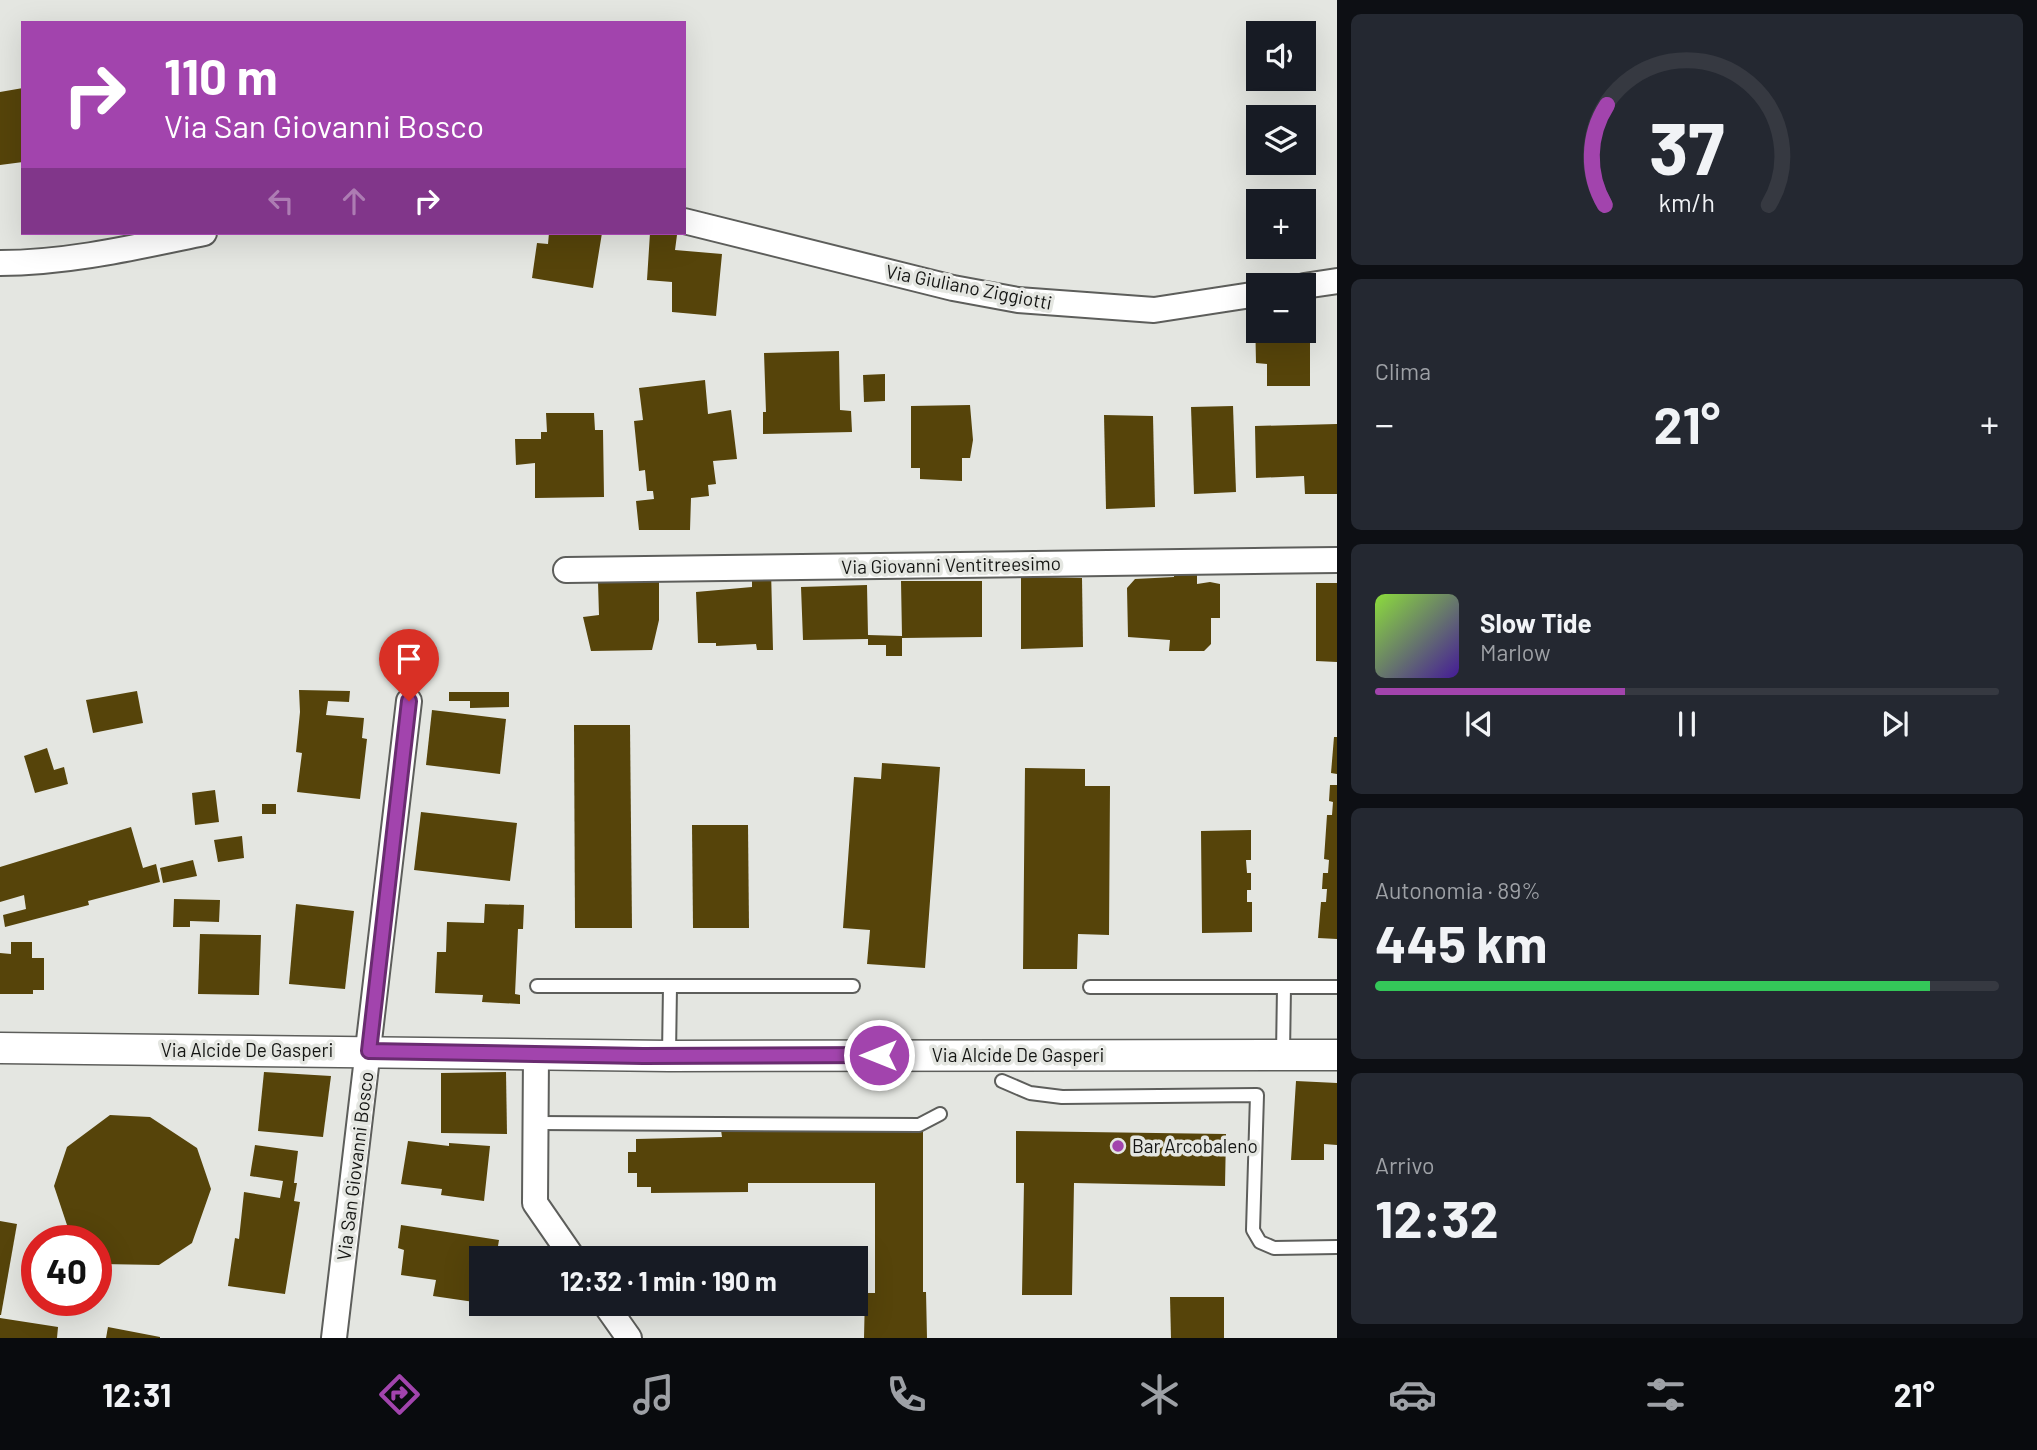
<!DOCTYPE html>
<html lang="it">
<head>
<meta charset="utf-8">
<style>
	:root { --surface:#171b24; --page:#242831; --text:#f1f3f6; --muted:#9ea1a6; --line:#363941; --accent:#a244ad }
	body { margin:0; font-family:Barlow,sans-serif; background:var(--page); color:var(--text); height:100vh; display:flex; flex-direction:column; font-size:26px; white-space:nowrap }
	* { box-sizing:border-box; margin:0 }
	p { font-size:23px; color:var(--muted) }
	.icon { flex:none; width:38px; height:38px; fill:none; stroke:currentColor; stroke-width:2; stroke-linecap:round; stroke-linejoin:round }
	.map { position:relative; flex:1; overflow:hidden }
	.drawer { display:flex; flex-direction:column; gap:14px; padding:14px; background:#0d0f14; width:700px }
	.drawer>* { flex:none }
	.top-card { position:absolute; left:21px; top:21px; width:665px; height:214px; border-radius:0px; box-shadow:0 7px 28px #0002; background:#a244ad; color:#fff; overflow:hidden }
	.tools { position:absolute; left:1246px; top:21px; display:grid; gap:14px }
	.tools a { display:grid; place-items:center; width:70px; height:70px; border-radius:0px; background:var(--surface); box-shadow:0 7px 28px #0002; font-size:35px }
	.speed { position:absolute; left:21px; top:1225px; display:flex; gap:14px; font-size:35px; font-weight:700; text-align:center }
	.speed>* { display:grid; place-content:center; width:91px; height:91px; border-radius:50%; background:var(--surface); box-shadow:0 7px 28px #0002; line-height:1 }
	.speed .limit { border:10px solid #d22; background:#fff; color:#111 }
	.pin { position:absolute; display:grid; place-items:center; width:60px; height:60px; color:#fff; margin:-72px -30px; border-radius:50% 50% 50% 0; rotate:-45deg; box-shadow:0 0 7px #0007 }
	.pin .icon { rotate:45deg }
	.me { position:absolute; width:77px; margin:-38px; rotate:270deg; stroke-linejoin:round; filter:drop-shadow(0 0 5px #0008) }
	.turn { display:flex; align-items:center; gap:24px; height:147px; padding:0 28px; font-size:32px }
	.turn .icon { width:91px; height:91px; stroke-width:2.5 }
	.turn b { display:block; font-size:49px; line-height:60px }
	.lanes { display:flex; align-items:center; height:66px; padding:0 28px; background:#0003; justify-content:center; gap:35px; direction:ltr }
	.lanes .off { opacity:.35 }
	.big { font-size:52px; font-weight:700; line-height:1.1 }
	.drawer .tile { flex:1; display:flex; flex-direction:column; justify-content:center; gap:10px; min-width:0; padding:0 24px; border-radius:10px; background:var(--page) }
	.drawer .dial { align-items:center; gap:0 }
	.dial svg { height:182px; overflow:visible; fill:none; stroke:var(--line); stroke-width:7; stroke-linecap:round; text-anchor:middle }
	.dial text { fill:var(--text); stroke:none }
	.song { display:flex; align-items:center; gap:21px }
	.cover { width:84px; height:84px; border-radius:10px; background:linear-gradient(135deg,hsl(90 70% 55%),hsl(260 70% 35%)) }
	.played { height:7px; border-radius:4px; background:linear-gradient(90deg,var(--accent) 40%,var(--line) 40%) }
	.keys { display:flex; justify-content:space-around; direction:ltr }
	.heat { display:flex; justify-content:space-between; align-items:center; font-size:38px; direction:ltr }
	.charge { height:10px; border-radius:5px; background:linear-gradient(90deg,#34c759 89%,var(--line) 0) }
	.trip { position:absolute; left:469px; top:1246px; width:399px; height:70px; border-radius:0px; background:var(--surface); box-shadow:0 7px 28px #0002; font-weight:700; line-height:70px; text-align:center }
	.tabs { display:flex; height:112px; justify-content:space-around; align-items:center; background:#090b0e; color:var(--muted) }
	.tabs .icon { width:49px; height:49px }
	.tabs .selected { color:var(--accent) }
	.tabs b { font-size:32px; color:var(--text) }
	main { display:flex; flex:1; min-height:0 }
	.map>svg:first-child { display:block }
	.building { fill:#56440a }
	.lines { fill:none; stroke-linecap:round; stroke-linejoin:round }
	.service-casing { stroke:#5d5e5b; stroke-width:16 }
	.minor-casing { stroke:#5d5e5b; stroke-width:28 }
	.tertiary-casing { stroke:#5d5e5b; stroke-width:33 }
	.service { stroke:#fff; stroke-width:12 }
	.minor { stroke:#fff; stroke-width:24 }
	.tertiary { stroke:#fff; stroke-width:30 }
	.route-casing { stroke:#692c70; stroke-width:18 }
	.route { stroke:#a244ad; stroke-width:12 }
	.poi-dot { fill:#a244ad; stroke:#e4e6e1; stroke-width:2.5 }
	.labels { text-anchor:middle; stroke-width:7; stroke-linejoin:round; paint-order:stroke }
	.street-label { font-size:19px; fill:#141513; stroke:#e4e6e1 }
	.poi-label { font-size:19px; fill:#141513; stroke:#e4e6e1; text-anchor:start }
</style>
</head>
<body>
<main>
<div class="map">
<svg width="1337" height="1338" viewBox="0 0 1337 1338">
	<rect width="100%" height="100%" fill="#e4e6e1"/>
	<g class="building">
		<path d="M 23,88 L 23,162 L 0,165 L 0,92 Z"/>
		<path d="M 549,233 L 602,233 L 593,288 L 532,278 L 537,243 L 548,244 Z"/>
		<path d="M 650,233 L 677,235 L 675,250 L 722,254 L 716,316 L 672,312 L 672,282 L 647,280 Z"/>
		<path d="M 1255,314 L 1258,314 L 1258,331 L 1304,331 L 1304,315 L 1310,315 L 1310,386 L 1267,386 L 1267,364 L 1256,363 Z"/>
		<path d="M 839,351 L 840,410 L 851,411 L 852,432 L 763,434 L 763,412 L 766,412 L 764,353 Z"/>
		<path d="M 885,374 L 885,401 L 864,402 L 863,375 Z"/>
		<path d="M 705,380 L 708,414 L 731,410 L 737,459 L 713,461 L 716,484 L 708,485 L 709,496 L 691,498 L 690,530 L 639,530 L 636,501 L 654,499 L 653,491 L 647,491 L 645,470 L 639,471 L 634,421 L 643,420 L 639,388 Z"/>
		<path d="M 970,405 L 973,440 L 970,458 L 962,458 L 962,481 L 920,479 L 920,468 L 911,468 L 911,406 Z"/>
		<path d="M 1233,406 L 1236,492 L 1194,494 L 1191,407 Z"/>
		<path d="M 546,413 L 594,413 L 595,430 L 603,430 L 604,497 L 535,498 L 535,463 L 516,465 L 515,439 L 541,439 L 541,432 L 547,432 Z"/>
		<path d="M 1104,415 L 1153,416 L 1155,507 L 1106,509 Z"/>
		<path d="M 1337,424 L 1337,494 L 1305,494 L 1304,476 L 1256,478 L 1255,426 Z"/>
		<path d="M 752,570 L 771,570 L 773,650 L 757,650 L 756,644 L 716,646 L 716,643 L 698,643 L 696,592 L 752,587 Z"/>
		<path d="M 1174,573 L 1197,573 L 1197,584 L 1210,582 L 1220,584 L 1220,618 L 1211,618 L 1211,644 L 1204,651 L 1169,651 L 1170,640 L 1128,637 L 1127,588 L 1135,579 L 1174,577 Z"/>
		<path d="M 1021,577 L 1082,578 L 1083,647 L 1021,649 Z"/>
		<path d="M 659,581 L 659,620 L 652,650 L 591,651 L 583,617 L 599,615 L 598,582 Z"/>
		<path d="M 901,581 L 982,581 L 982,637 L 902,638 L 902,656 L 886,656 L 886,645 L 868,645 L 868,639 L 803,640 L 801,587 L 867,585 L 868,635 L 902,636 Z"/>
		<path d="M 1316,583 L 1337,583 L 1337,662 L 1316,661 Z"/>
		<path d="M 299,690 L 350,691 L 349,702 L 328,701 L 326,715 L 364,718 L 362,738 L 367,739 L 360,799 L 297,792 L 302,753 L 296,752 L 300,712 Z"/>
		<path d="M 137,691 L 143,723 L 93,733 L 86,700 Z"/>
		<path d="M 449,692 L 509,692 L 509,707 L 470,708 L 470,701 L 449,701 Z"/>
		<path d="M 432,710 L 506,719 L 500,774 L 426,765 Z"/>
		<path d="M 574,725 L 630,725 L 632,928 L 575,928 Z"/>
		<path d="M 1334,737 L 1337,737 L 1337,774 L 1331,773 Z"/>
		<path d="M 47,748 L 54,770 L 64,767 L 68,784 L 35,793 L 24,756 Z"/>
		<path d="M 882,763 L 940,767 L 925,968 L 867,964 L 870,930 L 843,928 L 854,777 L 881,779 Z"/>
		<path d="M 1025,768 L 1085,769 L 1085,786 L 1110,786 L 1109,935 L 1078,934 L 1077,969 L 1023,969 Z"/>
		<path d="M 1330,785 L 1337,785 L 1337,939 L 1318,938 L 1321,902 L 1326,902 L 1327,889 L 1322,889 L 1323,873 L 1328,873 L 1329,860 L 1324,859 L 1327,815 L 1332,815 L 1333,802 L 1329,801 Z"/>
		<path d="M 215,790 L 219,822 L 195,825 L 192,793 Z"/>
		<rect x="262" y="804" width="14" height="10"/>
		<path d="M 421,812 L 517,823 L 510,881 L 414,870 Z"/>
		<path d="M 692,825 L 748,825 L 749,928 L 693,928 Z"/>
		<path d="M 131,827 L 143,868 L 156,864 L 160,882 L 88,901 L 89,905 L 5,927 L 3,915 L 26,909 L 24,895 L 0,902 L 0,867 Z"/>
		<path d="M 1251,830 L 1251,860 L 1246,860 L 1247,873 L 1251,873 L 1251,890 L 1247,890 L 1247,902 L 1252,902 L 1252,932 L 1202,933 L 1201,831 Z"/>
		<path d="M 242,836 L 244,858 L 218,862 L 214,840 Z"/>
		<path d="M 193,860 L 197,876 L 163,883 L 160,868 Z"/>
		<path d="M 174,899 L 220,900 L 219,922 L 190,921 L 190,927 L 173,927 Z"/>
		<path d="M 296,904 L 354,911 L 345,989 L 289,984 Z"/>
		<path d="M 485,904 L 524,905 L 523,929 L 518,929 L 515,994 L 520,995 L 520,1004 L 482,1002 L 483,995 L 435,993 L 437,952 L 446,952 L 447,922 L 484,923 Z"/>
		<path d="M 200,934 L 261,935 L 259,995 L 198,994 Z"/>
		<path d="M 11,942 L 32,942 L 32,958 L 44,958 L 44,990 L 33,990 L 33,994 L 0,994 L 0,953 L 11,954 Z"/>
		<path d="M 264,1072 L 331,1076 L 323,1137 L 258,1131 Z"/>
		<path d="M 506,1072 L 507,1134 L 441,1133 L 441,1073 Z"/>
		<path d="M 1296,1081 L 1337,1083 L 1337,1145 L 1324,1144 L 1324,1160 L 1291,1160 Z"/>
		<path d="M 110,1115 L 150,1117 L 197,1148 L 211,1189 L 192,1243 L 159,1265 L 101,1264 L 96,1260 L 96,1241 L 72,1240 L 54,1186 L 67,1147 Z"/>
		<path d="M 721,1130 L 923,1130 L 923,1292 L 926,1292 L 927,1338 L 864,1338 L 865,1293 L 875,1293 L 875,1183 L 748,1183 L 748,1192 L 651,1193 L 651,1187 L 637,1187 L 637,1173 L 628,1173 L 628,1152 L 636,1152 L 636,1139 L 722,1137 Z"/>
		<path d="M 1016,1131 L 1226,1134 L 1225,1186 L 1074,1183 L 1072,1295 L 1022,1295 L 1024,1183 L 1016,1183 Z"/>
		<path d="M 408,1141 L 449,1146 L 449,1143 L 490,1146 L 484,1201 L 441,1195 L 442,1189 L 401,1184 Z"/>
		<path d="M 255,1145 L 298,1151 L 294,1183 L 297,1183 L 294,1201 L 300,1202 L 285,1294 L 228,1286 L 235,1238 L 239,1239 L 244,1192 L 280,1198 L 283,1181 L 250,1176 Z"/>
		<path d="M 0,1221 L 17,1224 L 1,1315 L 0,1315 Z"/>
		<path d="M 401,1225 L 499,1240 L 496,1258 L 481,1258 L 481,1303 L 433,1296 L 436,1280 L 401,1275 L 404,1250 L 398,1248 Z"/>
		<path d="M 1170,1297 L 1224,1297 L 1224,1338 L 1171,1338 Z"/>
		<path d="M 0,1318 L 58,1327 L 57,1338 L 0,1338 Z"/>
		<path d="M 108,1327 L 160,1337 L 160,1338 L 106,1338 Z"/>
	</g>
	<g class="lines">
		<defs>
			<g id="service">
				<path d="M 537,986 L 670,986 L 669,1055"/>
				<path d="M 670,986 L 853,986"/>
				<path d="M 1090,987 L 1337,987"/>
				<path d="M 1283,1054 L 1284,987"/>
				<path d="M 1002,1081 L 1030,1093 L 1062,1097 L 1257,1095 L 1253,1230 L 1260,1242 L 1274,1248 L 1337,1247"/>
				<path d="M 536,1123 L 919,1125 L 940,1114"/>
			</g>
			<g id="minor">
				<path d="M 684,221 L 953,288 L 1018,300 L 1154,310 L 1258,294"/>
				<path d="M 0,263 C 69,263 136,247 204,233"/>
				<path d="M 1304,286 L 1337,281"/>
				<path d="M 566,570 L 1337,560"/>
				<path d="M 536,1054 L 535,1203 L 573,1258"/>
				<path d="M 605,1304 L 629,1338"/>
				<path d="M 334,1338 L 409,701"/>
			</g>
			<path id="tertiary" d="M 0,1048 L 669,1056 L 1337,1055"/>
		</defs>
		<use href="#service" class="service-casing"/>
		<use href="#minor" class="minor-casing"/>
		<use href="#tertiary" class="tertiary-casing"/>
		<use href="#service" class="service"/>
		<use href="#minor" class="minor"/>
		<use href="#tertiary" class="tertiary"/>
	</g>
	<g class="lines">
		<defs>
			<path id="route" d="M 409,701 L 369,1051 L 643,1056 L 879,1055"/>
		</defs>
		<use href="#route" class="route-casing"/>
		<use href="#route" class="route"/>
	</g>
	<circle class="poi-dot" cx="1118" cy="1146" r="7"/>
	<g class="labels">
		<g class="street-label">
			<text transform="translate(969 287) rotate(11)" y="7">Via Giuliano Ziggiotti</text>
			<text transform="translate(951 565) rotate(-1)" y="7">Via Giovanni Ventitreesimo</text>
			<text x="247" y="1057">Via Alcide De Gasperi</text>
			<text x="1018" y="1062">Via Alcide De Gasperi</text>
			<text transform="translate(355 1166) rotate(-83)" y="7">Via San Giovanni Bosco</text>
		</g>
		<g class="poi-label">
			<text x="1132" y="1153">Bar Arcobaleno</text>
		</g>
	</g>
</svg>
<div class="tools">
<a><svg class="icon" aria-label="sound" viewBox="0 0 24 24"><path d="M4 9h4l5-4v14l-5-4H4zM17 9q2 3 0 6"/></svg></a>
<a><svg class="icon" aria-label="layers" viewBox="0 0 24 24"><path d="M12 4l9 5-9 5-9-5zM3 14l9 5 9-5"/></svg></a>
<a>+</a>
<a>−</a>
</div>
<div class="speed"><div class="limit">40</div></div>
<div class="pin" style="left:409px;top:701px;background:#d93025"><svg class="icon" aria-label="arrive" viewBox="0 0 24 24"><path d="M6 21V4h12l-3 4 3 4H6"/></svg></div>
<svg class="me" style="left:879px;top:1055px" viewBox="-20 -20 40 40"><circle r="17" fill="#a244ad" stroke="#fff" stroke-width="3"/><path d="M0-11L8 9 0 5-8 9z" fill="#fff"/></svg>
<div class="trip">12:32 · 1 min · 190 m</div>
<div class="top-card">
<div class="turn"><svg class="icon" aria-label="right" viewBox="0 0 24 24"><path d="M7 20v-9h11M14 6l5 5-5 5"/></svg><div><b>110 m</b>Via San Giovanni Bosco</div></div>
<div class="lanes"><svg class="icon off" aria-label="left" viewBox="0 0 24 24"><path d="M17 20v-9H6M10 6l-5 5 5 5"/></svg><svg class="icon off" aria-label="ahead" viewBox="0 0 24 24"><path d="M12 20V5M6 11l6-6 6 6"/></svg><svg class="icon" aria-label="right" viewBox="0 0 24 24"><path d="M7 20v-9h11M14 6l5 5-5 5"/></svg></div>
</div>
</div>
<section class="drawer">
<div class="tile dial"><svg viewBox="0 0 100 80">
<path d="M14 69A42 42 0 1 1 86 69"/>
<path d="M14 69A42 42 0 0 1 15 25" stroke="#a244ad"/>
<text x="50" y="56" font-size="32" font-weight="700">37</text>
<text x="50" y="72" font-size="11">km/h</text>
</svg></div>
<div class="tile"><p>Clima</p>
<div class="heat"><a>−</a><b class="big">21°</b><a>+</a></div>
</div>
<div class="tile">
<div class="song"><i class="cover"></i><div><b>Slow Tide</b><p>Marlow</p></div></div>
<div class="played"></div>
<div class="keys"><svg class="icon" aria-label="previous" viewBox="0 0 24 24"><path d="M18 5L8 12l10 7zM5 5v14"/></svg><svg class="icon" aria-label="pause" viewBox="0 0 24 24"><path d="M8 5v14M16 5v14"/></svg><svg class="icon" aria-label="next" viewBox="0 0 24 24"><path d="M6 5l10 7-10 7zM19 5v14"/></svg></div>
</div>
<div class="tile"><p>Autonomia · 89%</p><b class="big">445 km</b><div class="charge"></div></div>
<div class="tile"><p>Arrivo</p><b class="big">12:32</b></div>
</section>
</main>
<nav class="tabs">
<b>12:31</b>
<svg class="icon selected" aria-label="directions" viewBox="0 0 24 24"><path d="M12 3l9 9-9 9-9-9zM9 14v-3h6M13 9l2 2-2 2"/></svg>
<svg class="icon" aria-label="music" viewBox="0 0 24 24"><path d="M9 18V5l10-2v13"/><circle cx="6" cy="18" r="3"/><circle cx="16" cy="16" r="3"/></svg>
<svg class="icon" aria-label="phone" viewBox="0 0 24 24"><path d="M5 4h4l2 5-3 2q2 4 5 5l2-3 5 2v4C11 20 4 13 5 4z"/></svg>
<svg class="icon" aria-label="climate" viewBox="0 0 24 24"><path d="M12 3v18M4 7l16 10M4 17L20 7"/></svg>
<svg class="icon" aria-label="car" viewBox="0 0 24 24"><path d="M5 17H2v-5l4-1 3-4h7l3 4 3 1v5h-3M9 17h6M6 11h13"/><circle cx="7" cy="17" r="2"/><circle cx="17" cy="17" r="2"/></svg>
<svg class="icon" aria-label="filters" viewBox="0 0 24 24"><path d="M4 7h16M4 17h16"/><circle cx="9" cy="7" r="2"/><circle cx="15" cy="17" r="2"/></svg>
<b>21°</b>
</nav>
</body>
</html>
